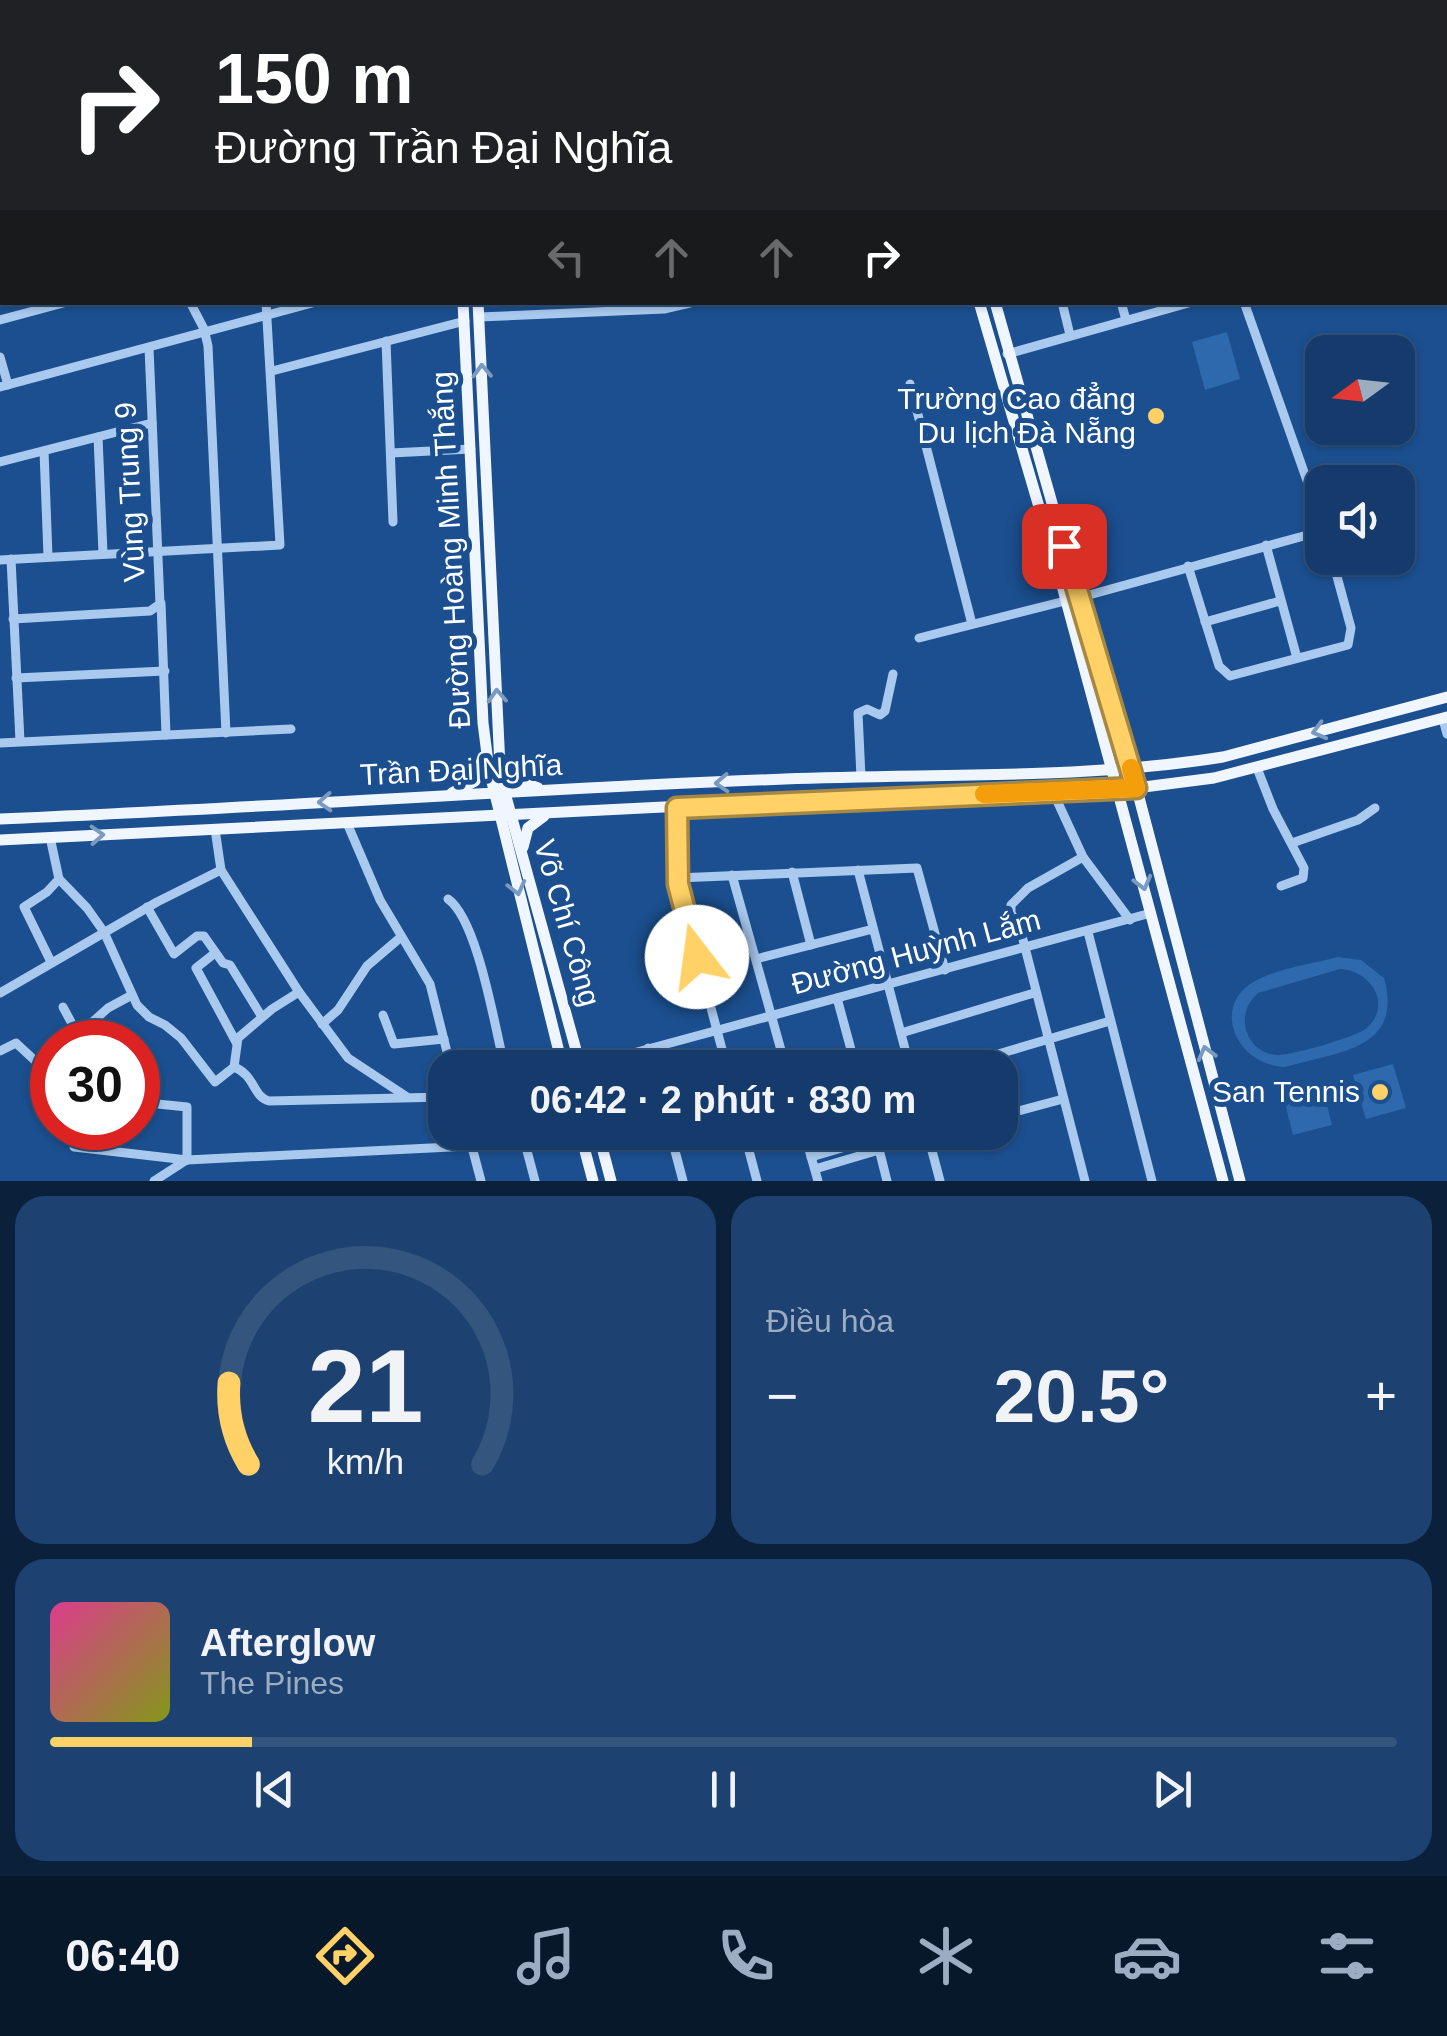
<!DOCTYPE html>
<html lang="vi">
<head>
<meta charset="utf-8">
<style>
	:root { --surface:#143b6b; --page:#1d4271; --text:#f1f3f6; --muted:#9dadc1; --line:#33557e; --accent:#ffd166 }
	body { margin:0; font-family:Arial,sans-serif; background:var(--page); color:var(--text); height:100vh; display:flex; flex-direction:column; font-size:38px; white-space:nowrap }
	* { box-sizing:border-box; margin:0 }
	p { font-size:32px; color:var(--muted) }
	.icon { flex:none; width:55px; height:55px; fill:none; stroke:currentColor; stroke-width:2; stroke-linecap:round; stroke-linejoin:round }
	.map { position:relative; height:1181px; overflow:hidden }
	.panel { display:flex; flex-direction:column; gap:15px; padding:15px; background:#0b203b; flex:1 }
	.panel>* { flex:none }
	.hud { position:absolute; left:0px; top:0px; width:1448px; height:305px; box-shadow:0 2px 8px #0004,0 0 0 2px var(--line); background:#202124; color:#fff; overflow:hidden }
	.needle { width:65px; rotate:255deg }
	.controls { position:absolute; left:1305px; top:335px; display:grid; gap:20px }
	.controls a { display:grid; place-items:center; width:110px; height:110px; border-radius:20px; background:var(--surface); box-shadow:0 2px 8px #0004,0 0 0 2px var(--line); font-size:50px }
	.speed { position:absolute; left:30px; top:1020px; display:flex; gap:20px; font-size:50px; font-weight:700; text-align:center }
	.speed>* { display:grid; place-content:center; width:130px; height:130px; border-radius:50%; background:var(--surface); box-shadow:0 2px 8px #0004,0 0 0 2px var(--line); line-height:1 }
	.speed .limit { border:15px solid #d22; background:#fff; color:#111 }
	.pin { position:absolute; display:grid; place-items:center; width:85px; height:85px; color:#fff; margin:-42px; border-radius:20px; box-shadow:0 5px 15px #0006 }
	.me { position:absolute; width:110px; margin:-55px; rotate:345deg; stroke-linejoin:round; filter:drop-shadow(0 0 8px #0008) }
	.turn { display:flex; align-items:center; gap:35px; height:210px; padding:0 50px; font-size:45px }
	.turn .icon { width:130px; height:130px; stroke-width:2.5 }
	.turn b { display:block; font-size:70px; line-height:85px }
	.lanes { display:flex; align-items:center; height:95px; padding:0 50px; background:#0003; justify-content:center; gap:50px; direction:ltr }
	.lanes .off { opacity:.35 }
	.big { font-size:75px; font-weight:700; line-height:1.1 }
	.panel .card { flex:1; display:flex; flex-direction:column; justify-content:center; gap:15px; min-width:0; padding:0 35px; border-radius:30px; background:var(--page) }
	.panel .dial { align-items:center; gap:0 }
	.dial svg { height:260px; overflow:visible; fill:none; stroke:var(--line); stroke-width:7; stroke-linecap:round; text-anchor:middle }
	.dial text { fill:var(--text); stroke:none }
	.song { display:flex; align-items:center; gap:30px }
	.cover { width:120px; height:120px; border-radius:15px; background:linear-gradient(135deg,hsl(330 70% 55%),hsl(70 70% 35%)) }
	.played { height:10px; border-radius:5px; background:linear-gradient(90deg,var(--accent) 15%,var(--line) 15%) }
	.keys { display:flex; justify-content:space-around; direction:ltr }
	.heat { display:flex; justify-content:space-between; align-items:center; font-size:55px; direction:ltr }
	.panel .tiles { flex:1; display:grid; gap:15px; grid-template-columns:1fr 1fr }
	.card:last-child { grid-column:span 2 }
	.trip { position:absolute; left:428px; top:1050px; width:590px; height:100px; border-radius:30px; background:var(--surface); box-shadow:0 2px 8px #0004,0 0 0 2px var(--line); font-weight:700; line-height:100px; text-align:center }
	.tabs { display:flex; height:160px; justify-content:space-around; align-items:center; background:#08182b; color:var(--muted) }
	.tabs .icon { width:70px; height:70px }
	.tabs .active { color:var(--accent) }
	.tabs b { font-size:45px; color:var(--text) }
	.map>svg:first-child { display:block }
	.green { fill:#2e69ad; fill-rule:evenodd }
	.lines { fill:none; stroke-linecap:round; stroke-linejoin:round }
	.minor { stroke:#a9c9ee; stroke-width:9 }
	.major { stroke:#f0f6ff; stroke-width:11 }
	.oneway { stroke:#7b9ac1 }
	.route-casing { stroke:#a68842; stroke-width:25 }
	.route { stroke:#ffd166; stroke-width:18 }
	.slow { stroke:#f59e0b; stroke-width:18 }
	.poi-dot { fill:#ffd166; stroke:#1b4f8f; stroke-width:4 }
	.labels { text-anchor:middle; stroke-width:10; stroke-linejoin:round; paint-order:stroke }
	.poi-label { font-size:30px; fill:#fff; stroke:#1b4f8f; text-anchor:end }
	.street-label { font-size:30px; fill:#fff; stroke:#1b4f8f }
</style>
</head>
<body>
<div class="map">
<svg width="1447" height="1181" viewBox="0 0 1447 1181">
	<rect width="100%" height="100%" fill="#1b4f8f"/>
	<g class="green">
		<path d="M 1227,332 L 1240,379 L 1205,390 L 1192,342 Z"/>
		<path d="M 1338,957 L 1361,960 L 1384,978 C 1404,1050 1337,1052 1285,1067 C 1236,1065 1210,1006 1255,981 C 1278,968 1312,964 1338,957 ZM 1340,969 C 1370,970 1393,1004 1367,1028 C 1356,1037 1293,1055 1278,1055 C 1265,1055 1253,1047 1248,1035 C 1241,1019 1246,1004 1258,993 Z"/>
		<path d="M 1393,1064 L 1406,1108 L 1366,1119 L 1353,1075 Z"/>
		<path d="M 1322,1085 L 1332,1125 L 1293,1135 L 1283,1095 Z"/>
	</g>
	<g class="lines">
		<g class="minor">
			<path d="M 26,0 L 28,2"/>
			<path d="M 105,0 L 106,2"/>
			<path d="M 219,0 L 220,2"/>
			<path d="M 421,0 L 422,2"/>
			<path d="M 549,0 L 551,2"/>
			<path d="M 613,0 L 614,2"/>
			<path d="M 964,0 L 965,2"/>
			<path d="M 1013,0 L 1014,2"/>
			<path d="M 1063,0 L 1063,2"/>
			<path d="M 1111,0 L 1112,2"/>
			<path d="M 1161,0 L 1162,2"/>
			<path d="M 1309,0 L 1310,2"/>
			<path d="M 202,2 L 206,0"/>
			<path d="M 475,2 L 480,0"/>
			<path d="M 651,2 L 652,0"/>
			<path d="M 1208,2 L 1217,0"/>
			<path d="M 1394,2 L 1404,0"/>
			<path d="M 0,83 L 2,81"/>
			<path d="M 0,165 L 2,163"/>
			<path d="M 0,244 L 2,242"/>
			<path d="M 190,302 L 204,329 L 208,346 L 226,733"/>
			<path d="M 1062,302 L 1070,335"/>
			<path d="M 1121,302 L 1126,320"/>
			<path d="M 1244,302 L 1322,523"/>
			<path d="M 479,317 L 664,309 L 694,302"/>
			<path d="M 0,320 L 67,302"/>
			<path d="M 386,341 L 393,522"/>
			<path d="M 1007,354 L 1192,302"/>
			<path d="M 0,357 L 8,385"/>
			<path d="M 272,371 L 465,321"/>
			<path d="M 910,384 L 972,624"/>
			<path d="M 0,387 L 316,302"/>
			<path d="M 98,437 L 103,553"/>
			<path d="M 44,451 L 48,556"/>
			<path d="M 391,453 L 471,449"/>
			<path d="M 0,462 L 152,423"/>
			<path d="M 1266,545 L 1297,658"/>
			<path d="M 11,559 L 20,741"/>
			<path d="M 0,560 L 280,545 L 266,302"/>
			<path d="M 1188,566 L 1219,666 L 1230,676 L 1348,645 L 1351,628 L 1332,558"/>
			<path d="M 1078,598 L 1322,531"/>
			<path d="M 161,603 L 166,735"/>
			<path d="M 13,619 L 150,611 L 160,604 L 149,348"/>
			<path d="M 1205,622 L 1280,601"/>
			<path d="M 919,638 L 1065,601"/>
			<path d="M 16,678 L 165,671"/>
			<path d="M 1443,719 L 1447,734"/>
			<path d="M 0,743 L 291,729"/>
			<path d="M 1257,768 L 1273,809 L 1304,868 L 1303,878 L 1281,886"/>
			<path d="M 861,777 L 858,713 L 867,709 L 880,715 L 885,711 L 893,674"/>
			<path d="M 1053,792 L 1083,857 L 1130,920"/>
			<path d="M 677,807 L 678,884 L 727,1068"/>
			<path d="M 347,823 L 380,900 L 430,984 L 451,1068"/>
			<path d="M 215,829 L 221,870 L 299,992 L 348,1058 L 407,1097"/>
			<path d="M 50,837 L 59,879 L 87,908 L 104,932 L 137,1005 L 149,1017 L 165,1025 L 181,1038 L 215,1082 L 234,1067 L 238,1038 L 272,1009 L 299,992"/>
			<path d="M 1292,843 L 1358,820 L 1375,808"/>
			<path d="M 1083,857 L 1028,888 L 1011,905 L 1011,913 L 1020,928 L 1085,1181"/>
			<path d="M 858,870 L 910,1068"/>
			<path d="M 792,872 L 811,945"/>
			<path d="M 732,875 L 786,1068"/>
			<path d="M 677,878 L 917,868 L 945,970"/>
			<path d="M 448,899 C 478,920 495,1029 505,1068"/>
			<path d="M 147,907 L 174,954 L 197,936 L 204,936 L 223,963 L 230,965 L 262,1017"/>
			<path d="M 1088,932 L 1152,1181"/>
			<path d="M 215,953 L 196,968 L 236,1042"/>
			<path d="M 756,959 L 873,929"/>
			<path d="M 51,962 L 24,907 L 47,892 L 59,879"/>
			<path d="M 0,993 L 157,902 L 221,870"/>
			<path d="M 837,998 L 856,1068"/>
			<path d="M 63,1007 L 78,1035"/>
			<path d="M 383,1015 L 394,1044 L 444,1039"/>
			<path d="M 322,1024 L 338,1010 L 367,966 L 401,937"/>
			<path d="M 901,1033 L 1034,993"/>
			<path d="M 82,1042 L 78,1035 L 108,1008 L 132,995"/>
			<path d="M 648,1048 L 653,1068"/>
			<path d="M 0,1051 L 16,1043 L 44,1069"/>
			<path d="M 234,1067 C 255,1075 253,1097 269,1101 L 445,1097"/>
			<path d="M 578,1068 L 1151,913"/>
			<path d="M 951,1068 L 1110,1021"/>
			<path d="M 138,1102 L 187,1107 L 187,1160"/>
			<path d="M 1000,1116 L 1063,1099"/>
			<path d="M 468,1132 L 481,1181"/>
			<path d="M 522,1132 L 535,1181"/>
			<path d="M 670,1132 L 683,1181"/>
			<path d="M 744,1132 L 757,1181"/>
			<path d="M 804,1132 L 818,1181"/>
			<path d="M 927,1132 L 940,1181"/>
			<path d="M 878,1145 L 887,1181"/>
			<path d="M 74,1147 L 187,1160 L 471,1146"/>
			<path d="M 811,1157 L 876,1138"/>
			<path d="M 815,1169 L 879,1150"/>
			<path d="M 154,1181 L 185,1161"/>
		</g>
		<g class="major">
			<path d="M 319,0 L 321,2"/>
			<path d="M 337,0 L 338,2"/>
			<path d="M 893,0 L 894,2"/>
			<path d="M 908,0 L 909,2"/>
			<path d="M 463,302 L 483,723 L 489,770 L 563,1068"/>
			<path d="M 478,302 L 500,767 L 505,793 L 581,1068"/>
			<path d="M 979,302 L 1061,582 L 1223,1181"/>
			<path d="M 995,302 L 1084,616 L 1131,767 L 1240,1181"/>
			<path d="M 503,762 L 514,779 L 538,788"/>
			<path d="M 452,793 L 475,781 L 483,757"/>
			<path d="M 0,819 C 262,808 523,789 785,779 C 931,773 1080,780 1223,757 L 1447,697"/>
			<path d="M 0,840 L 783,801 L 1136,788 L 1214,778 L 1447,717"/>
			<path d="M 523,847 L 528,828 L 544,816"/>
			<path d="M 580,1132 L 593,1181"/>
			<path d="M 598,1132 L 611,1181"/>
		</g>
	</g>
	<defs><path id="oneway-chevron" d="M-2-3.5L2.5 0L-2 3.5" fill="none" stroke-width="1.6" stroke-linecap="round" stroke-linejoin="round" transform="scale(2.5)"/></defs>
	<g class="oneway">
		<use href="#oneway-chevron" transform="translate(482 371) rotate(-92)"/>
		<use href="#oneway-chevron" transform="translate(497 696) rotate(-93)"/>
		<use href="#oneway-chevron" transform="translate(1319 731) rotate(165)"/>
		<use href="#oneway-chevron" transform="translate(722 783) rotate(177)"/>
		<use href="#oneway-chevron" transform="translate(325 802) rotate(177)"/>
		<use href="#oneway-chevron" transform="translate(97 835) rotate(-3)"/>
		<use href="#oneway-chevron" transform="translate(1143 883) rotate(75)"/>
		<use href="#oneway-chevron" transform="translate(517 888) rotate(76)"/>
		<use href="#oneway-chevron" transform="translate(1206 1053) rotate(-105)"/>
	</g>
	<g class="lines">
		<defs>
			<path id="route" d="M 697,957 L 678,884 L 677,808 L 1136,788 L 1064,546"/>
		</defs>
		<use href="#route" class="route-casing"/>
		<use href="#route" class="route"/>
		<path class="slow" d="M 984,794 L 1136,788 L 1131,768"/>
	</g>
	<g class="poi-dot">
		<circle cx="1156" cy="416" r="10"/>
		<circle cx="1380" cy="1092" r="10"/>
	</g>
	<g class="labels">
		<g class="poi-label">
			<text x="1136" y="409">Trường Cao đẳng<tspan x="1136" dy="34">Du lịch Đà Nẵng</tspan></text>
			<text x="1360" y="1102">San Tennis</text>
		</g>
		<g class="street-label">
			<text transform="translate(130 492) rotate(-93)" y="10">Vùng Trung 9</text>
			<text transform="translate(451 550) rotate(-93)" y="10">Đường Hoàng Minh Thắng</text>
			<text transform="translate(461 770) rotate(-3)" y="10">Trần Đại Nghĩa</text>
			<text transform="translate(567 923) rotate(74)" y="10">Võ Chí Công</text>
			<text transform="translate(916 952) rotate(-15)" y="10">Đường Huỳnh Lắm</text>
		</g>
	</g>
</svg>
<div class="controls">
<a><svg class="needle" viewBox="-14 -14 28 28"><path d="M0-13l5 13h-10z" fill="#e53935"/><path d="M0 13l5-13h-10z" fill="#9dadc1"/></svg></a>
<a><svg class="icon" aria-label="sound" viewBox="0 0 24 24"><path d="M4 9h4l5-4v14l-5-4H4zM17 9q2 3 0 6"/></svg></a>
</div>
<div class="speed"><div class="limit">30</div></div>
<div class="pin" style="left:1064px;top:546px;background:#d93025"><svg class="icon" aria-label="arrive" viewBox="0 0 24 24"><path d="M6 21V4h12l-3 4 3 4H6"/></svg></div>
<svg class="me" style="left:697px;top:957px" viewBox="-20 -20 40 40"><circle r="19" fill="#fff"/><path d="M0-13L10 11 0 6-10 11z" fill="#ffd166"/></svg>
<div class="trip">06:42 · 2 phút · 830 m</div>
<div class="hud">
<div class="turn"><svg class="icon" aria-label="right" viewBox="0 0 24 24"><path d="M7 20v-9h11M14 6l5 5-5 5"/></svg><div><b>150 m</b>Đường Trần Đại Nghĩa</div></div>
<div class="lanes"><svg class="icon off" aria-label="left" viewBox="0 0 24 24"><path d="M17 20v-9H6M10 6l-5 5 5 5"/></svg><svg class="icon off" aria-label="ahead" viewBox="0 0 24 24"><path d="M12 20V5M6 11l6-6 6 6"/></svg><svg class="icon off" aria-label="ahead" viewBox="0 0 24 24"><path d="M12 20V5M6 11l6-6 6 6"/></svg><svg class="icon" aria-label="right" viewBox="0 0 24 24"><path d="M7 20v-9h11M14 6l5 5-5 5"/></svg></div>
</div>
</div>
<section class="panel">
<div class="tiles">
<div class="card dial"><svg viewBox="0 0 100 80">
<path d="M14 69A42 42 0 1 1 86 69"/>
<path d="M14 69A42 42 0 0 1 8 44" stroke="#ffd166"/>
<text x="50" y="56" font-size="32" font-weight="700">21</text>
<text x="50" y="72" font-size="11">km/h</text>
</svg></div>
<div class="card"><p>Điều hòa</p>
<div class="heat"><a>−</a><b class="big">20.5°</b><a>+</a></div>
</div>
<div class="card">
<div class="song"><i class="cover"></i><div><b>Afterglow</b><p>The Pines</p></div></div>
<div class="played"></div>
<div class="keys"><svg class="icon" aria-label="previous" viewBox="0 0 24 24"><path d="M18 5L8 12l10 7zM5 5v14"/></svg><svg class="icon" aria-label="pause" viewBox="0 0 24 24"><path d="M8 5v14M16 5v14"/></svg><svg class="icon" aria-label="next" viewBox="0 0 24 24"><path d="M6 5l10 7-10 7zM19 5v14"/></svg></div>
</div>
</div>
</section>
<nav class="tabs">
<b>06:40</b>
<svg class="icon active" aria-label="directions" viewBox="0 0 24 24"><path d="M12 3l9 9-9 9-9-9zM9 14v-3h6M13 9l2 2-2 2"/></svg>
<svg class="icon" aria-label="music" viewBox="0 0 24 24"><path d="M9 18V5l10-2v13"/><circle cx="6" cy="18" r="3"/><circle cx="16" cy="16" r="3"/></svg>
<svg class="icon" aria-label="phone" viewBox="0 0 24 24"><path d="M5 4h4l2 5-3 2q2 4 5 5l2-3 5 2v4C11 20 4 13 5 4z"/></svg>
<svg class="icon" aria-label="climate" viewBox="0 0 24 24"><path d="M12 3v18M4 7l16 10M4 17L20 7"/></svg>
<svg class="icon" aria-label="car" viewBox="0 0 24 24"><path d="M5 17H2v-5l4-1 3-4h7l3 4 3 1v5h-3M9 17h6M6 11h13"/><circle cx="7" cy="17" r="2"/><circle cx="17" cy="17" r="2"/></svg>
<svg class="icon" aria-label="filters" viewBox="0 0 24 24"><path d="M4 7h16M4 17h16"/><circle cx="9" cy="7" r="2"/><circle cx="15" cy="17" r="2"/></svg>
</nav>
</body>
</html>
